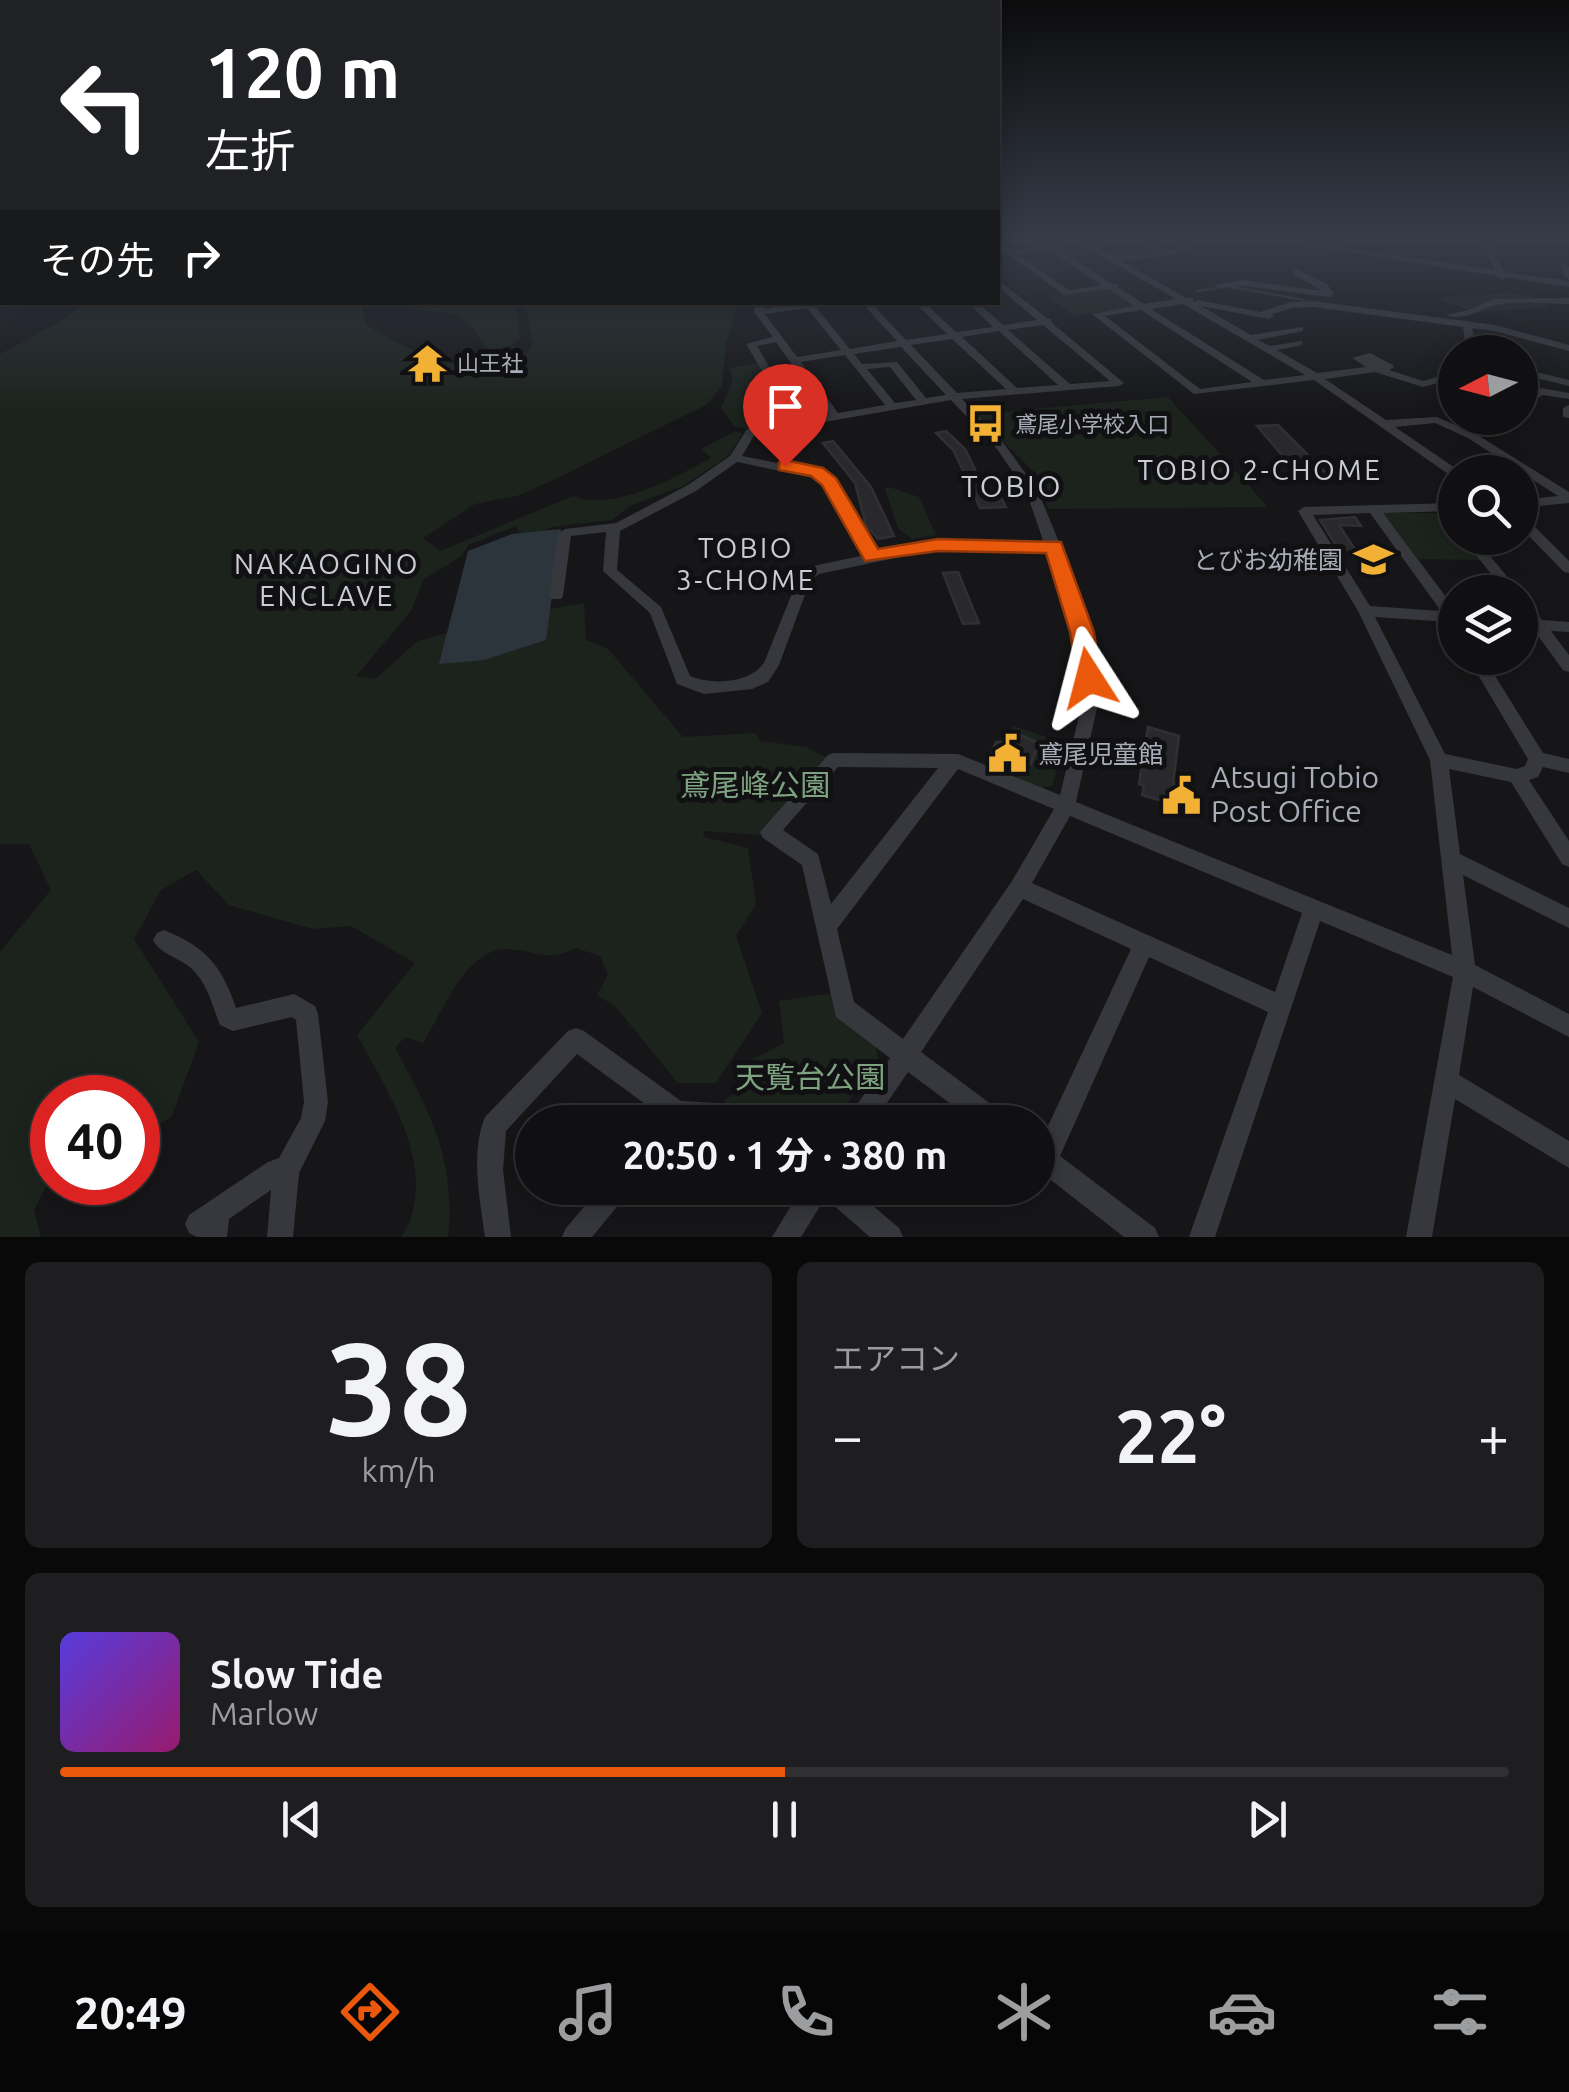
<!DOCTYPE html>
<html lang="ja">
<head>
<meta charset="utf-8">
<style>
	:root { --surface:#101012; --page:#1e1e20; --text:#f1f3f6; --muted:#9c9d9f; --line:#303032; --accent:#ea580c }
	body { margin:0; font-family:Ubuntu,"Noto Sans JP",sans-serif; background:var(--page); color:var(--text); height:100vh; display:flex; flex-direction:column; font-size:38px; white-space:nowrap }
	* { box-sizing:border-box; margin:0 }
	p { font-size:32px; color:var(--muted) }
	.icon { flex:none; width:55px; height:55px; fill:none; stroke:currentColor; stroke-width:2; stroke-linecap:round; stroke-linejoin:round }
	.map { position:relative; height:1237px; overflow:hidden }
	.side { display:flex; flex-direction:column; gap:25px; padding:25px; background:#09090a; flex:1 }
	.side>* { flex:none }
	.top-card { position:absolute; left:0px; top:0px; width:1000px; height:305px; box-shadow:0 5px 25px #0003,0 0 0 2px var(--line); background:#202124; color:#fff; overflow:hidden }
	.needle { width:65px; rotate:264deg }
	.fabs { position:absolute; left:1438px; top:335px; display:grid; gap:20px }
	.fabs a { display:grid; place-items:center; width:100px; height:100px; border-radius:50%; background:var(--surface); box-shadow:0 5px 25px #0003,0 0 0 2px var(--line); font-size:50px }
	.speed { position:absolute; left:30px; top:1075px; display:flex; gap:20px; font-size:50px; font-weight:700; text-align:center }
	.speed>* { display:grid; place-content:center; width:130px; height:130px; border-radius:50%; background:var(--surface); box-shadow:0 5px 25px #0003,0 0 0 2px var(--line); line-height:1 }
	.speed .limit { border:15px solid #d22; background:#fff; color:#111 }
	.pin { position:absolute; display:grid; place-items:center; width:85px; height:85px; color:#fff; margin:-102px -42px; border-radius:50% 50% 50% 0; rotate:-45deg; box-shadow:0 0 10px #0007 }
	.pin .icon { rotate:45deg }
	.me { position:absolute; width:110px; margin:-55px; rotate:351deg; stroke-linejoin:round; filter:drop-shadow(0 0 8px #0008) }
	.turn { display:flex; align-items:center; gap:35px; height:210px; padding:0 40px; font-size:45px }
	.turn .icon { width:130px; height:130px; stroke-width:2.5 }
	.turn b { display:block; font-size:70px; line-height:85px }
	.then { display:flex; align-items:center; height:95px; padding:0 40px; background:#0003; gap:20px; font-size:38px }
	.big { font-size:75px; font-weight:700; line-height:1.1 }
	.side .widget { flex:1; display:flex; flex-direction:column; justify-content:center; gap:15px; min-width:0; padding:0 35px; border-radius:15px; background:var(--page) }
	.side .dial { align-items:center; gap:0 }
	.dial b { font-size:130px; line-height:1 }
	.song { display:flex; align-items:center; gap:30px }
	.cover { width:120px; height:120px; border-radius:15px; background:linear-gradient(135deg,hsl(250 70% 55%),hsl(320 70% 35%)) }
	.played { height:10px; border-radius:5px; background:linear-gradient(90deg,var(--accent) 50%,var(--line) 50%) }
	.keys { display:flex; justify-content:space-around; direction:ltr }
	.heat { display:flex; justify-content:space-between; align-items:center; font-size:55px; direction:ltr }
	.side .tiles { flex:1; display:grid; gap:25px; grid-template-columns:1fr 1fr }
	.widget:last-child { grid-column:span 2 }
	.trip { position:absolute; left:515px; top:1105px; width:540px; height:100px; border-radius:50px; background:var(--surface); box-shadow:0 5px 25px #0003,0 0 0 2px var(--line); font-weight:700; line-height:100px; text-align:center }
	.tab-bar { display:flex; height:160px; justify-content:space-around; align-items:center; background:#060607; color:var(--muted) }
	.tab-bar .icon { width:70px; height:70px }
	.tab-bar .current { color:var(--accent) }
	.tab-bar b { font-size:45px; color:var(--text) }
	.map>svg:first-child { display:block }
	.green { fill:#1c231d }
	.water { fill:#2c353c }
	.lines { fill:none; stroke-linecap:round; stroke-linejoin:round }
	.stream { stroke:#2c353c; stroke-width:2.5 }
	.building { fill:#29292c; stroke:#303034; stroke-width:2.5 }
	.minor { fill:#37383d; fill-rule:evenodd }
	.route { fill:#ea580c; stroke:#983908; stroke-width:2.5 }
	.labels { text-anchor:middle; stroke-width:10; stroke-linejoin:round; paint-order:stroke }
	.far-poi-label { font-size:22px; fill:#a8adb8; stroke:#111113; text-anchor:start }
	.poi-label { font-size:25px; fill:#a8adb8; stroke:#111113; text-anchor:end }
	.neighbourhood-label { font-size:28px; letter-spacing:2.5px; fill:#c9ccd4; stroke:#111113 }
	.quarter-label { font-size:30px; letter-spacing:2.5px; fill:#c9ccd4; stroke:#111113 }
	.near-poi-label { font-size:30px; fill:#a8adb8; stroke:#111113; text-anchor:start }
	.near-park-label { font-size:30px; fill:#7fa381; stroke:#111113 }
</style>
</head>
<body>
<div class="map">
<svg width="1569" height="1237" viewBox="0 0 1569 1237">
	<rect width="100%" height="100%" fill="#161618"/>
	<g class="green">
		<path d="M 1112,288 L 1140,306 L 1074,316 L 1047,296 Z"/>
		<path d="M 1508,293 L 1529,295 L 1551,308 L 1472,312 L 1442,300 L 1443,297 Z"/>
		<path d="M 361,302 L 366,325 C 429,361 443,367 516,369 L 533,344 L 525,303 L 738,305 L 726,343 L 722,386 L 706,405 L 549,482 L 517,496 L 475,504 L 423,538 L 440,551 L 573,496 C 615,512 674,478 711,458 L 701,449 L 734,432 L 743,433 L 728,456 L 685,485 L 630,506 L 612,520 L 551,527 L 536,538 L 522,539 L 516,526 L 468,545 L 462,556 L 424,579 L 411,611 L 356,676 L 375,679 L 418,641 L 515,615 L 584,603 L 586,640 L 608,649 L 683,737 L 755,733 L 760,741 L 806,747 L 826,757 L 827,764 L 760,835 L 703,831 L 704,837 L 748,848 L 756,904 L 736,936 L 762,1013 L 716,1083 L 678,1083 L 615,1006 L 597,995 L 608,975 L 600,956 L 576,948 C 546,963 539,951 508,949 C 466,947 442,1013 423,1043 L 405,1037 L 395,1048 C 431,1114 456,1160 448,1237 L 402,1237 C 441,1170 389,1094 357,1035 L 415,963 L 351,926 L 313,929 L 229,905 L 196,870 L 161,890 L 134,939 L 199,1042 L 172,1116 L 155,1127 L 138,1114 L 138,1098 L 52,1098 L 52,1175 L 34,1210 L 41,1237 L 0,1237 L 0,952 L 51,890 L 29,844 L 0,844 L 0,354 L 63,320 L 85,303 Z"/>
		<path d="M 442,302 L 516,303 L 520,338 L 510,346 L 490,350 C 478,338 470,321 456,315 C 438,307 415,317 402,303 Z"/>
		<path d="M 757,363 L 770,382 L 761,400 L 776,423 L 749,429 L 734,426 L 721,408 L 733,379 L 729,368 Z"/>
		<path d="M 1168,397 L 1268,507 L 1049,509 L 1031,469 L 975,414 Z"/>
		<path d="M 889,487 L 919,497 L 936,535 L 912,539 L 898,528 L 885,489 Z"/>
		<path d="M 1382,513 L 1443,513 L 1455,528 L 1455,538 L 1463,538 L 1482,560 L 1418,559 Z"/>
		<path d="M 1013,726 L 1064,743 L 1052,786 L 1040,788 L 1016,777 L 1024,759 L 1031,761 L 1039,741 L 1011,732 Z"/>
		<path d="M 833,993 L 875,1043 L 878,1059 L 835,1122 L 772,1122 L 757,1110 L 726,1107 L 724,1100 L 741,1090 L 748,1062 L 784,1043 L 779,1001 Z"/>
	</g>
	<path class="water" d="M 561,529 L 546,640 L 484,660 L 439,664 L 468,551 L 512,534 Z"/>
	<g class="lines">
		<g class="stream">
			<path d="M 1232,287 L 1304,300"/>
			<path d="M 1198,291 L 1223,287"/>
		</g>
	</g>
	<g class="building">
		<path d="M 1278,425 L 1328,475 L 1294,469 L 1257,426 Z"/>
		<path d="M 946,431 L 965,449 L 989,498 L 1001,497 L 1006,507 L 980,508 L 954,451 L 936,433 Z"/>
		<path d="M 833,441 L 871,487 L 894,536 L 878,539 L 866,525 L 855,483 L 823,443 Z"/>
		<path d="M 1355,517 L 1361,526 L 1339,525 L 1358,554 L 1341,553 L 1320,520 Z"/>
		<path d="M 958,572 L 979,623 L 963,624 L 943,573 Z"/>
		<path d="M 1148,727 L 1179,736 L 1173,784 L 1196,791 L 1194,810 L 1142,795 L 1144,786 L 1139,784 Z"/>
		<path d="M 1020,735 L 1039,743 L 1031,764 L 1022,760 L 1017,774 L 988,762 L 996,742 L 1012,741 Z"/>
	</g>
	<g class="lines">
		<g class="minor">
			<path d="M 1068,240 L 1086,240 L 1116,257 L 1155,252 L 1129,240 C 1144,240 1157,252 1170,250 C 1183,249 1190,240 1203,240 L 1179,254 L 1122,261 L 1186,298 L 1193,298 L 1194,302 L 1198,300 L 1260,312 L 1291,302 L 1313,301 L 1495,325 L 1569,345 L 1569,351 L 1494,331 L 1472,328 L 1477,352 L 1467,352 L 1463,327 L 1313,307 L 1292,308 L 1272,314 L 1274,316 L 1269,319 L 1201,306 L 1251,335 L 1303,327 L 1303,331 L 1258,340 L 1270,346 L 1302,341 L 1302,345 L 1277,350 L 1317,373 L 1366,367 L 1352,358 L 1370,353 L 1393,365 L 1394,367 L 1389,370 L 1423,381 L 1455,372 L 1455,378 L 1423,387 L 1375,372 L 1325,379 L 1386,420 L 1437,417 L 1476,434 L 1569,492 L 1569,503 L 1520,508 L 1520,500 L 1558,496 L 1468,438 L 1435,423 L 1395,427 L 1461,472 L 1455,472 L 1455,477 L 1451,476 L 1314,380 L 1194,394 L 1092,314 L 1134,306 L 1109,289 L 1064,295 L 998,247 L 998,242 L 1013,251 ZM 1079,243 L 1176,299 L 1144,304 L 1118,287 L 1117,284 L 1112,284 L 1055,247 ZM 1047,249 L 1102,285 L 1069,290 L 1019,255 ZM 1183,304 L 1305,375 L 1264,380 L 1151,309 ZM 1141,310 L 1252,382 L 1200,389 L 1105,316 Z"/>
			<path d="M 1274,240 L 1293,240 L 1495,270 L 1487,253 L 1487,240 L 1495,240 L 1495,253 L 1504,272 L 1569,281 L 1569,287 L 1506,277 L 1502,280 L 1497,276 Z"/>
			<path d="M 1544,240 L 1569,241 L 1569,245 Z"/>
			<rect x="0" y="252" width="2" height="5"/>
			<path d="M 1563,261 L 1569,267 L 1569,280 L 1565,277 L 1559,263 Z"/>
			<path d="M 1296,269 L 1327,284 L 1334,294 L 1329,297 L 1242,286 L 1219,288 L 1215,285 L 1242,280 L 1323,291 L 1293,274 L 1293,270 Z"/>
			<path d="M 998,280 L 1047,318 L 1051,319 L 1052,323 L 1124,383 L 1119,386 L 962,399 L 1005,445 L 1038,491 L 1061,547 L 1059,549 L 1090,632 L 1097,708 L 1076,802 L 1452,955 L 1430,760 L 1358,611 L 1298,511 L 1304,507 L 1455,503 L 1455,511 L 1383,513 L 1455,609 L 1455,625 L 1448,622 L 1375,617 L 1445,754 L 1517,769 L 1525,766 L 1528,759 L 1468,658 L 1484,658 L 1543,753 L 1569,759 L 1569,773 L 1543,767 L 1538,777 L 1529,780 L 1569,841 L 1569,867 L 1562,864 L 1511,782 L 1449,769 L 1460,854 L 1569,908 L 1569,928 L 1463,875 L 1475,965 L 1569,1014 L 1569,1037 L 1473,987 L 1459,1075 L 1569,1141 L 1569,1168 L 1455,1099 L 1432,1237 L 1406,1237 L 1453,977 L 1320,921 L 1215,1237 L 1189,1237 L 1268,1012 L 1149,957 L 1060,1156 L 1155,1228 L 1159,1237 L 1124,1237 L 1038,1170 L 1038,1143 L 1040,1143 L 1131,949 L 1023,899 L 921,1052 L 1003,1113 L 1006,1122 L 975,1122 L 908,1072 L 874,1122 L 848,1122 L 851,1113 L 890,1058 L 836,1017 L 802,865 L 763,838 L 760,832 L 828,755 L 834,753 L 958,754 L 1060,795 L 1081,708 L 1074,632 L 1046,551 L 938,549 L 819,574 L 810,581 L 779,665 L 768,682 L 752,689 L 704,694 L 677,684 L 650,613 L 603,571 L 606,532 L 571,536 L 563,596 L 561,599 L 551,599 L 549,596 L 558,533 L 565,529 L 616,523 L 688,485 L 730,456 L 747,429 L 774,424 L 760,400 L 769,383 L 746,344 L 773,337 L 754,312 L 755,302 L 764,302 L 764,309 L 803,302 L 831,302 L 815,306 L 850,349 L 897,341 L 861,302 L 870,302 L 906,340 L 947,334 L 914,302 L 924,302 L 956,332 L 993,327 L 967,302 L 977,302 L 1003,325 L 1037,320 L 998,287 ZM 807,308 L 841,350 L 797,357 L 765,314 ZM 1043,325 L 1110,381 L 1070,384 L 1008,330 ZM 999,331 L 1058,385 L 1017,388 L 962,337 ZM 952,339 L 1006,389 L 957,393 L 911,345 ZM 776,342 L 828,415 L 784,422 L 770,400 L 779,383 L 757,346 ZM 901,347 L 946,395 L 926,398 L 897,362 L 862,364 L 854,354 ZM 845,355 L 885,405 L 838,413 L 801,362 ZM 890,367 L 916,400 L 895,403 L 867,369 ZM 951,400 L 997,449 L 1026,491 L 1044,543 L 938,541 L 877,553 L 828,473 L 742,456 L 755,434 ZM 737,462 L 819,479 L 865,555 L 809,567 L 799,576 L 764,663 C 749,684 712,685 690,676 L 661,607 L 617,570 L 620,531 L 696,491 ZM 1370,513 L 1441,611 L 1370,606 L 1313,515 ZM 838,767 L 938,768 L 831,904 L 818,854 L 783,830 ZM 958,769 L 1054,809 L 1012,881 L 903,1039 L 854,1002 L 837,929 ZM 1070,816 L 1302,913 L 1275,992 L 1032,883 Z"/>
			<path d="M 1569,298 L 1569,304 C 1549,304 1511,300 1493,306 C 1476,311 1464,321 1446,315 L 1469,310 L 1494,299 Z"/>
			<path d="M 1508,348 L 1512,349 L 1513,352 L 1503,352 Z"/>
			<path d="M 1520,368 L 1569,380 L 1569,386 L 1520,374 Z"/>
			<path d="M 1541,388 L 1569,393 L 1569,399 L 1543,395 L 1533,400 L 1520,396 L 1520,390 L 1531,393 Z"/>
			<path d="M 1569,405 L 1569,418 L 1563,417 L 1563,408 Z"/>
			<path d="M 1520,516 L 1525,517 L 1569,561 L 1569,573 L 1564,572 L 1520,527 Z"/>
			<path d="M 1462,538 L 1475,538 L 1520,592 L 1506,592 Z"/>
			<path d="M 1520,596 L 1525,598 L 1542,620 L 1569,622 L 1569,632 L 1551,631 L 1569,655 L 1569,672 L 1563,670 L 1533,629 L 1520,628 L 1520,618 L 1525,618 L 1520,611 Z"/>
			<path d="M 164,930 C 206,947 222,966 236,1008 L 294,994 L 315,1006 L 318,1014 L 328,1102 L 325,1121 L 299,1173 L 293,1237 L 267,1237 L 271,1190 L 229,1219 L 227,1237 L 197,1237 L 189,1233 L 185,1224 L 189,1215 L 268,1162 L 279,1158 L 301,1118 L 304,1102 L 296,1020 L 292,1017 L 233,1031 L 220,1025 C 212,1005 208,984 191,968 C 180,958 160,954 153,940 L 157,933 Z"/>
			<path d="M 576,1028 L 584,1031 L 681,1101 L 750,1105 L 765,1113 L 768,1122 L 657,1122 L 660,1115 L 577,1054 L 506,1131 L 503,1170 L 511,1237 L 485,1237 C 480,1199 470,1154 485,1117 L 568,1031 Z"/>
			<path d="M 600,1188 L 629,1188 L 625,1197 L 592,1237 L 562,1237 L 566,1228 Z"/>
			<path d="M 802,1188 L 852,1188 L 899,1228 L 903,1237 L 870,1237 L 825,1198 L 801,1237 L 772,1237 Z"/>
		</g>
	</g>
	<linearGradient id="sky" x2="0" y2="1"><stop stop-color="#0c0c0d"/><stop offset="0.58" stop-color="#363c48"/><stop offset="1" stop-color="#363c48" stop-opacity="0"/></linearGradient>
	<rect width="1569" height="413" fill="url(#sky)"/>
	<path class="route" d="M 785,460 L 823,468 L 836,478 L 878,549 L 938,539 L 1061,542 L 1094,632 L 1101,678 L 1097,685 L 1080,685 L 1077,678 L 1070,632 L 1046,553 L 938,551 L 865,561 L 822,485 L 811,476 L 779,470 L 779,462 Z"/>
	<defs>
		<symbol id="temple-bare" viewBox="-9 -9 18 18"><path d="M0-6L5-2H3V0L6.5 2.5H4V6H1.5V3h-3V6H-4V2.5H-6.5L-3 0V-2H-5Z" fill="#f2b134" stroke="#111113" stroke-width="2.5" paint-order="stroke"/></symbol>
		<symbol id="bus-bare" viewBox="-9 -9 18 18"><path d="M-5-6H5V4H4V6H2V4H-2V6H-4V4H-5ZM-3.5-4V0h7V-4ZM-3.5 1.2v1.5H-2V1.2ZM2 1.2v1.5H3.5V1.2Z" fill="#f2b134" stroke="#111113" stroke-width="2.5" paint-order="stroke"/></symbol>
		<symbol id="school-bare" viewBox="-9 -9 18 18"><path d="M0-5L7-2L0 1L-7-2ZM-4 1L0 2.5L4 1V4Q0 6-4 4Z" fill="#f2b134" stroke="#111113" stroke-width="2.5" paint-order="stroke"/></symbol>
		<symbol id="civic-bare" viewBox="-9 -9 18 18"><path d="M-.6-6.5H3V-4.5H.6V-3L4-1V1h2V6H-6V1h2V-1L-.6-3ZM-1.2 2.5V6h2.4V2.5Z" fill="#f2b134" stroke="#111113" stroke-width="2.5" paint-order="stroke"/></symbol>
	</defs>
	<g fill-rule="evenodd">
		<use href="#temple-bare" x="400" y="336" width="55" height="55"/>
		<use href="#bus-bare" x="958" y="396" width="55" height="55"/>
		<use href="#school-bare" x="1346" y="532" width="55" height="55"/>
		<use href="#civic-bare" x="980" y="726" width="55" height="55"/>
		<use href="#civic-bare" x="1154" y="768" width="55" height="55"/>
	</g>
	<g class="labels">
		<g class="far-poi-label">
			<text x="457" y="371">山王社</text>
			<text x="1015" y="432">鳶尾小学校入口</text>
		</g>
		<g class="poi-label">
			<text x="1343" y="569">とびお幼稚園</text>
			<text x="1038" y="763" text-anchor="start">鳶尾児童館</text>
		</g>
		<g class="neighbourhood-label">
			<text x="1260" y="480">TOBIO 2-CHOME</text>
			<text x="746" y="558">TOBIO<tspan x="746" dy="32">3-CHOME</tspan></text>
			<text x="327" y="574">NAKAOGINO<tspan x="327" dy="32">ENCLAVE</tspan></text>
		</g>
		<g class="quarter-label">
			<text x="1012" y="497">TOBIO</text>
		</g>
		<g class="near-poi-label">
			<text x="1211" y="788">Atsugi Tobio<tspan x="1211" dy="34">Post Office</tspan></text>
		</g>
		<g class="near-park-label">
			<text x="755" y="796">鳶尾峰公園</text>
			<text x="810" y="1088">天覧台公園</text>
		</g>
	</g>
</svg>
<div class="fabs">
<a><svg class="needle" viewBox="-14 -14 28 28"><path d="M0-13l5 13h-10z" fill="#e53935"/><path d="M0 13l5-13h-10z" fill="#9c9d9f"/></svg></a>
<a><svg class="icon" aria-label="search" viewBox="0 0 24 24"><circle cx="10" cy="10" r="6"/><path d="M15 15l6 6"/></svg></a>
<a><svg class="icon" aria-label="layers" viewBox="0 0 24 24"><path d="M12 4l9 5-9 5-9-5zM3 14l9 5 9-5"/></svg></a>
</div>
<div class="speed"><div class="limit">40</div></div>
<div class="pin" style="left:785px;top:466px;background:#d93025"><svg class="icon" aria-label="arrive" viewBox="0 0 24 24"><path d="M6 21V4h12l-3 4 3 4H6"/></svg></div>
<svg class="me" style="left:1089px;top:678px" viewBox="-20 -20 40 40"><path d="M0-17L14 15 0 8-14 15z" fill="#ea580c" stroke="#fff" stroke-width="4"/></svg>
<div class="trip">20:50 · 1 分 · 380 m</div>
<div class="top-card">
<div class="turn"><svg class="icon" aria-label="left" viewBox="0 0 24 24"><path d="M17 20v-9H6M10 6l-5 5 5 5"/></svg><div><b>120 m</b>左折</div></div>
<div class="then">その先<svg class="icon" aria-label="right" viewBox="0 0 24 24"><path d="M7 20v-9h11M14 6l5 5-5 5"/></svg></div>
</div>
</div>
<section class="side">
<div class="tiles">
<div class="widget dial"><b>38</b><p>km/h</p></div>
<div class="widget"><p>エアコン</p>
<div class="heat"><a>−</a><b class="big">22°</b><a>+</a></div>
</div>
<div class="widget">
<div class="song"><i class="cover"></i><div><b>Slow Tide</b><p>Marlow</p></div></div>
<div class="played"></div>
<div class="keys"><svg class="icon" aria-label="previous" viewBox="0 0 24 24"><path d="M18 5L8 12l10 7zM5 5v14"/></svg><svg class="icon" aria-label="pause" viewBox="0 0 24 24"><path d="M8 5v14M16 5v14"/></svg><svg class="icon" aria-label="next" viewBox="0 0 24 24"><path d="M6 5l10 7-10 7zM19 5v14"/></svg></div>
</div>
</div>
</section>
<nav class="tab-bar">
<b>20:49</b>
<svg class="icon current" aria-label="directions" viewBox="0 0 24 24"><path d="M12 3l9 9-9 9-9-9zM9 14v-3h6M13 9l2 2-2 2"/></svg>
<svg class="icon" aria-label="music" viewBox="0 0 24 24"><path d="M9 18V5l10-2v13"/><circle cx="6" cy="18" r="3"/><circle cx="16" cy="16" r="3"/></svg>
<svg class="icon" aria-label="phone" viewBox="0 0 24 24"><path d="M5 4h4l2 5-3 2q2 4 5 5l2-3 5 2v4C11 20 4 13 5 4z"/></svg>
<svg class="icon" aria-label="climate" viewBox="0 0 24 24"><path d="M12 3v18M4 7l16 10M4 17L20 7"/></svg>
<svg class="icon" aria-label="car" viewBox="0 0 24 24"><path d="M5 17H2v-5l4-1 3-4h7l3 4 3 1v5h-3M9 17h6M6 11h13"/><circle cx="7" cy="17" r="2"/><circle cx="17" cy="17" r="2"/></svg>
<svg class="icon" aria-label="filters" viewBox="0 0 24 24"><path d="M4 7h16M4 17h16"/><circle cx="9" cy="7" r="2"/><circle cx="15" cy="17" r="2"/></svg>
</nav>
</body>
</html>
